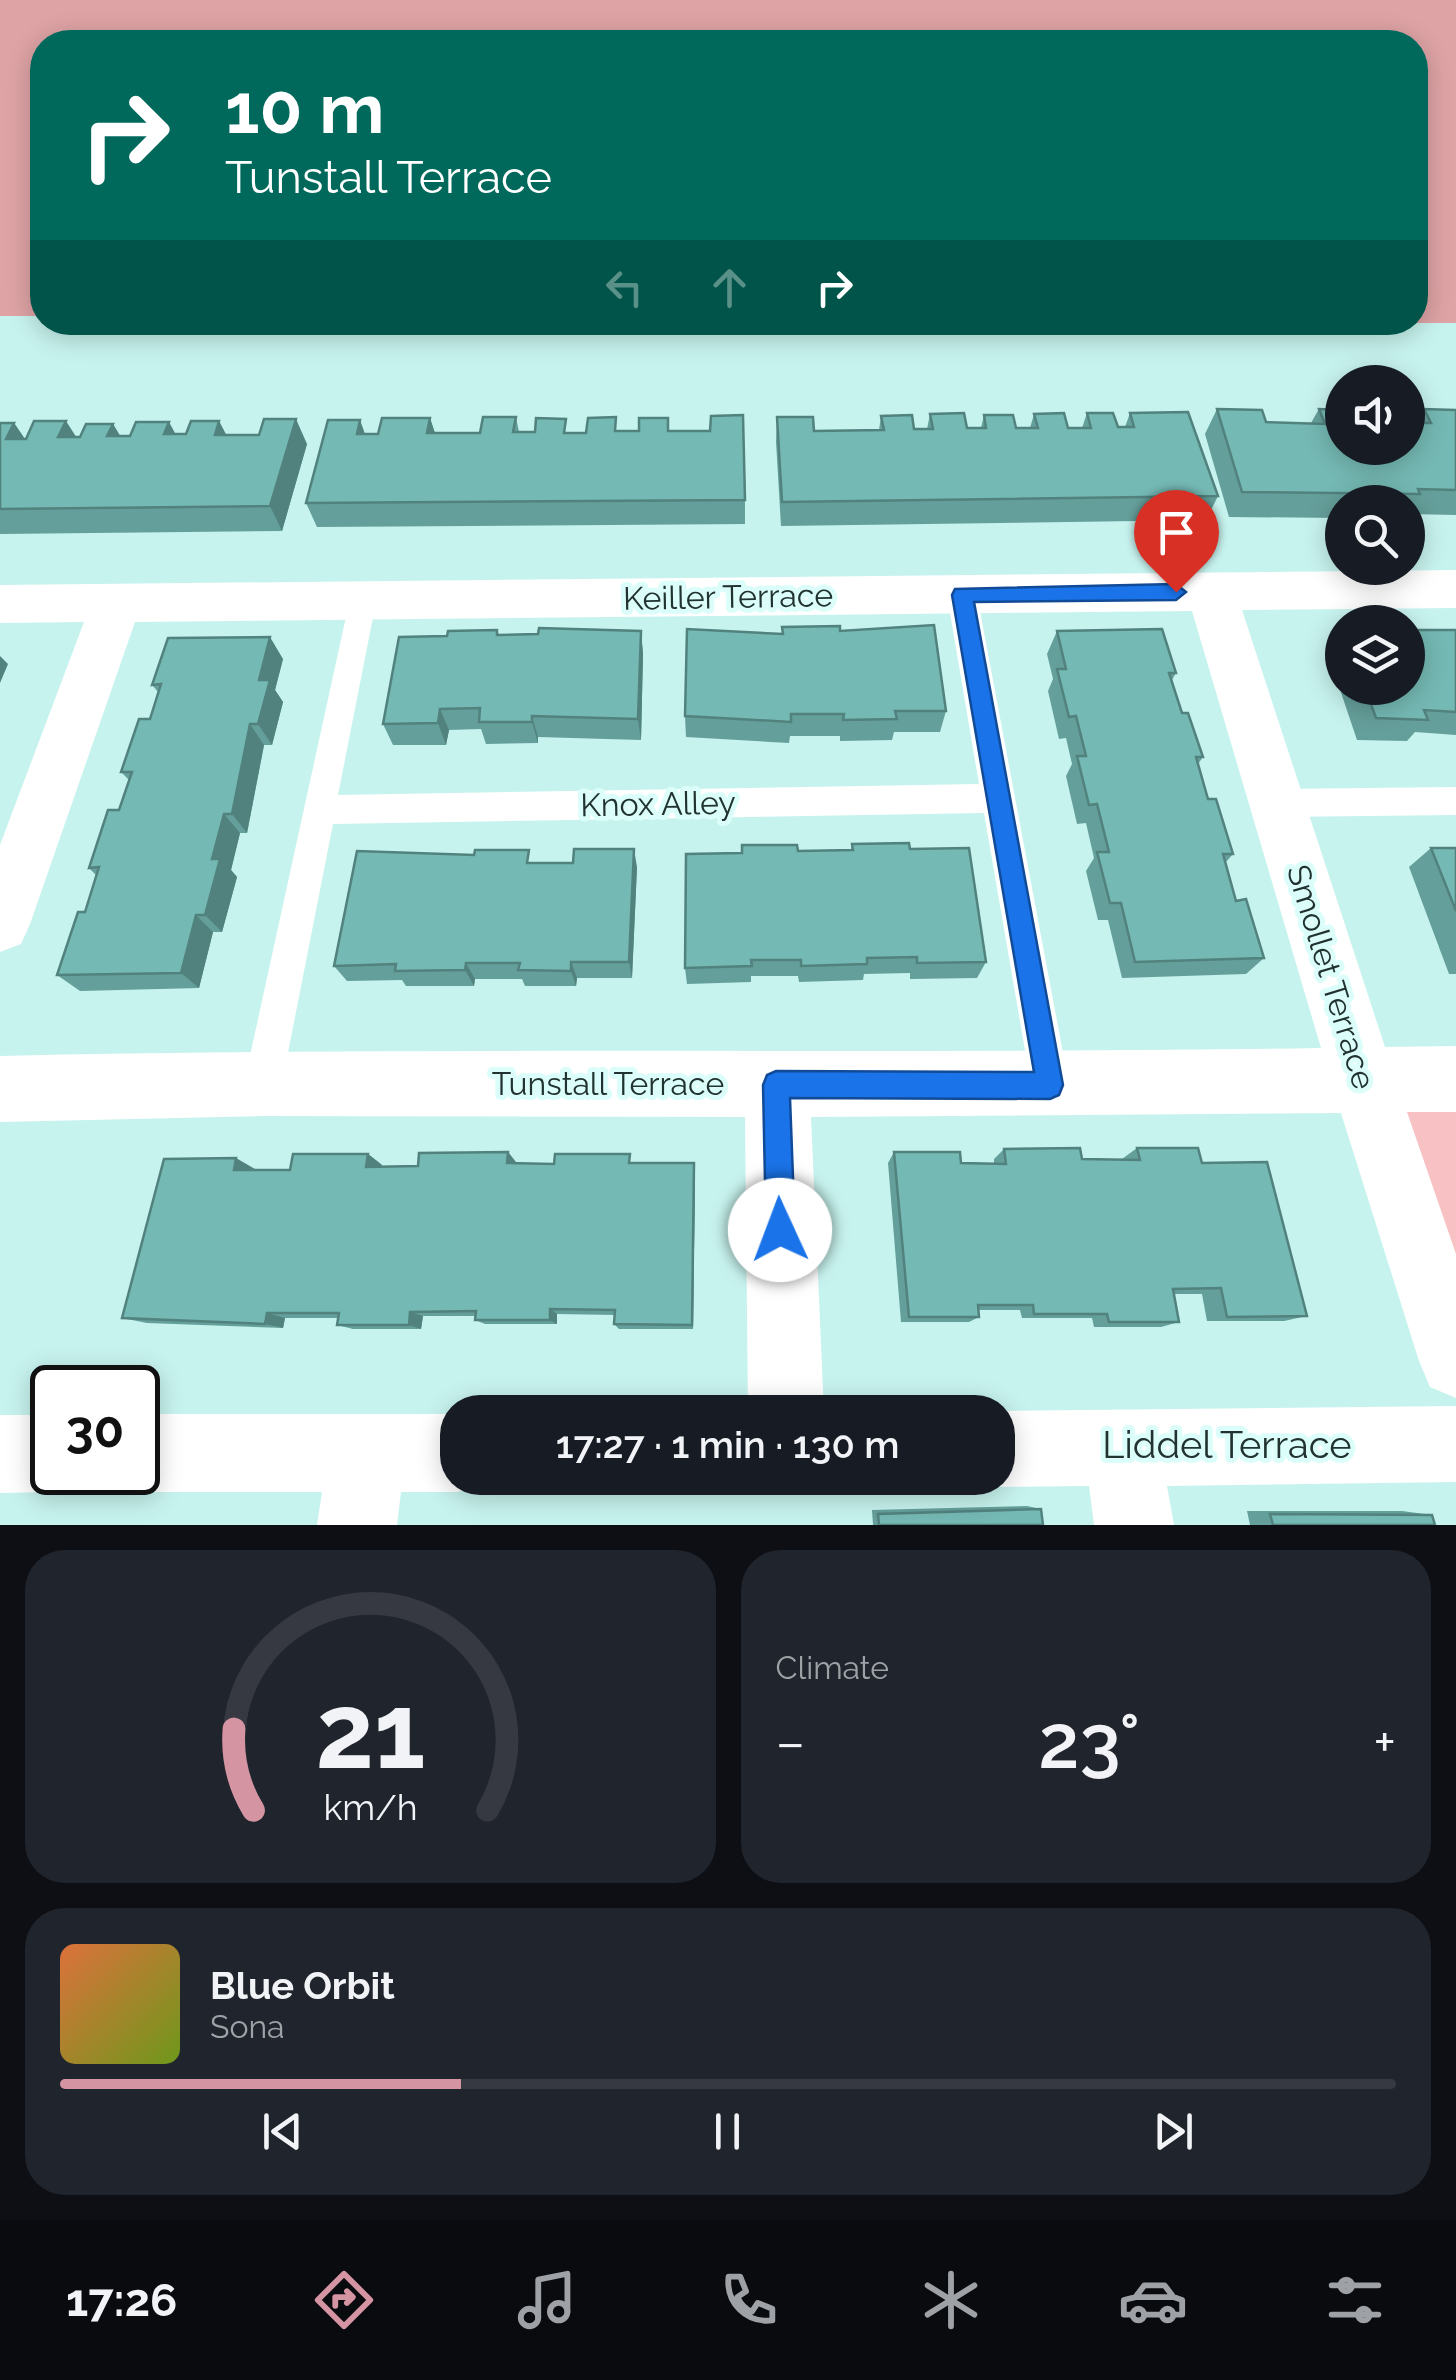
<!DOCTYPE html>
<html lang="en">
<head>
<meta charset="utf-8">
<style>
	:root { --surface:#171b24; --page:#20242c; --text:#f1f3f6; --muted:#9ea1a6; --line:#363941; --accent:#d594a2 }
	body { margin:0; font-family:Raleway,sans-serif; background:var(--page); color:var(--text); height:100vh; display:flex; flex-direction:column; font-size:38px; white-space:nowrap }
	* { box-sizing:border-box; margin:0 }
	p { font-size:32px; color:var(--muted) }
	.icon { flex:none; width:55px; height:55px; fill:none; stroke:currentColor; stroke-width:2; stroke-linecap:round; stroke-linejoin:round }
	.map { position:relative; height:1525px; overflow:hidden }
	.details { display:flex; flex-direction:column; gap:25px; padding:25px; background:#0d0f14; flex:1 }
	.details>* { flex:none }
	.guide { position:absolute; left:30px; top:30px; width:1398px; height:305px; border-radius:40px; box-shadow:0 5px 25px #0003; background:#00695c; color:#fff; overflow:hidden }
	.fabs { position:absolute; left:1325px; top:365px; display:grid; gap:20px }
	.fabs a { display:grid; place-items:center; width:100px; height:100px; border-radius:50%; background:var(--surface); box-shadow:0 5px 25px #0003; font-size:50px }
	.speed { position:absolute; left:30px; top:1365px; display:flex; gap:20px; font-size:50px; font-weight:700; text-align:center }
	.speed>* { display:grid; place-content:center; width:130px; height:130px; border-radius:50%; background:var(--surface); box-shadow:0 5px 25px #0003; line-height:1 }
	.speed .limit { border:5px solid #111; border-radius:15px; background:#fff; color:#111 }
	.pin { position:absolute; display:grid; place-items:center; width:85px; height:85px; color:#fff; margin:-102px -42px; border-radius:50% 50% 50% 0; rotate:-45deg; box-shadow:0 0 10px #0007 }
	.pin .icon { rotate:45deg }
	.me { position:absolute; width:110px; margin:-55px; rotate:358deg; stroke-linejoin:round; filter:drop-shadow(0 0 8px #0008) }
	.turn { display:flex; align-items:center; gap:35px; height:210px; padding:0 30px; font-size:45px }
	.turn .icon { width:130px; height:130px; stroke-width:2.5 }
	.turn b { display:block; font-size:70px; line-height:85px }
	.lanes { display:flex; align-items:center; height:95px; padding:0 30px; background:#0003; justify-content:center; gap:50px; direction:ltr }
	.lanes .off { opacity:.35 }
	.big { font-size:75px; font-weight:600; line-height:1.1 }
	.details .card { flex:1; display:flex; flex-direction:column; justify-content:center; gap:15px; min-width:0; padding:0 35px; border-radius:40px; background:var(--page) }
	.details .dial { align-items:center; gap:0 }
	.dial svg { height:260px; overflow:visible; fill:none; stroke:var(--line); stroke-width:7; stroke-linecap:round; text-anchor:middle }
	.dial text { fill:var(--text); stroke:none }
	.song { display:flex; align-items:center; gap:30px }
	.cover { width:120px; height:120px; border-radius:15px; background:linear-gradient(135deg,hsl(20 70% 55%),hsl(80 70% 35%)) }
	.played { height:10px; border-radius:5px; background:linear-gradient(90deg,var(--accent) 30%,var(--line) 30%) }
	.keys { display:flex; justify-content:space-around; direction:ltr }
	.heat { display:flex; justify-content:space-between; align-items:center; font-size:55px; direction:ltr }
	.details .tiles { flex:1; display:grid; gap:25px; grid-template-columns:1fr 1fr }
	.card:last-child { grid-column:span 2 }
	.trip { position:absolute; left:440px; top:1395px; width:575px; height:100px; border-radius:40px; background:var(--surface); box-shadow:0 5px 25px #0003; font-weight:600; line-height:100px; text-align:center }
	.tab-bar { display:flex; height:160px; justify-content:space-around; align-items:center; background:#090b0e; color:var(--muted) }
	.tab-bar .icon { width:70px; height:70px }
	.tab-bar .active { color:var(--accent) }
	.tab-bar b { font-size:45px; color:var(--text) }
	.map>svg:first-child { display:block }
	.green { fill:#f8c1c3 }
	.forest { fill:#dea3a5 }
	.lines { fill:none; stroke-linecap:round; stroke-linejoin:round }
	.service { fill:#fff; fill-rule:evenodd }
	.minor { fill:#fff; fill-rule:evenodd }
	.wall { fill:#659f9b }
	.shaded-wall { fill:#52827e }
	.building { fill:#75b9b4; stroke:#52827e; stroke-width:2.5 }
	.route { fill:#1a73e8; stroke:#114b97; stroke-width:2.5 }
	.labels { text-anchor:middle; stroke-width:10; stroke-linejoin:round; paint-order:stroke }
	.street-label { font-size:32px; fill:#213230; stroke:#dbfefa }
	.near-street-label { font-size:38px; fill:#213230; stroke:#dbfefa }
</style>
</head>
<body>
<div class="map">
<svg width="1456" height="1525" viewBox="0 0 1456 1525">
	<rect width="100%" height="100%" fill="#c7f3ee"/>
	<path class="green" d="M 1456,1079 L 1456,1361 L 1363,1080 Z"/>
	<path class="forest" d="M 0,0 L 1456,0 L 1456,323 L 1318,323 L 1415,322 L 1415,42 L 42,42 L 42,316 L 0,316 Z"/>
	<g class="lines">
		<g class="service">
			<path d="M 962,584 L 972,587 L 977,595 L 1069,1085 L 1064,1099 L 1050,1104 L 1036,1099 L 1031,1085 L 984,813 L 333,824 L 282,1083 L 277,1097 L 263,1102 L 249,1097 L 244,1083 L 351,594 L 361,591 L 371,594 L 376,602 L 338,795 L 979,784 L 947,595 L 952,587 Z"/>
			<path d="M 1456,787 L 1456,815 L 1277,817 L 1265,813 L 1260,803 L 1265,793 L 1277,789 Z"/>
		</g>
		<g class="minor">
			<path d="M 1456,570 L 1456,608 L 1242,610 L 1385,1047 L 1456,1046 L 1456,1112 L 1407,1112 L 1456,1254 L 1456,1398 L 1430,1387 L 1419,1361 L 1341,1113 L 811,1117 L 824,1412 L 748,1412 L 745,1117 L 263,1116 L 0,1122 L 0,1056 C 440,1046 881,1055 1321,1048 L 1192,611 L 135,622 L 30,924 L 21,944 L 0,952 L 0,845 L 84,622 L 0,623 L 0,585 Z"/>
			<path d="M 1456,1406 L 1456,1482 L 1167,1486 L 1174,1525 L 1094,1525 L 1089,1486 L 998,1487 L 974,1478 L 998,1478 L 998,1412 L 993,1412 L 998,1411 Z"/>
			<path d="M 138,1414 L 458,1414 L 458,1478 L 486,1478 L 458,1492 L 401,1492 L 397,1525 L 317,1525 L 322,1492 L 138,1492 L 111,1480 L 108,1472 L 138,1472 Z"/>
			<path d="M 0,1415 L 52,1415 L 52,1472 L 82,1472 L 79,1480 L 52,1492 L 0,1493 Z"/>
		</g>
	</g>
	<g class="wall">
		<path d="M 1217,409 L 1266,422 L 1311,423 L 1319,409 L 1342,448 L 1415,423 L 1424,409 L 1456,410 L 1456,515 L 1408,514 L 1408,502 L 1342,502 L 1342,518 L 1229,517 L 1205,434 Z"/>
		<path d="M 1087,413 L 1118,427 L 1125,427 L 1130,413 L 1218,496 L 1206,520 L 781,526 L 776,442 L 777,417 L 814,431 L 879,430 L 881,416 L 914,429 L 927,429 L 930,414 L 967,428 L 981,428 L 984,415 L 1016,428 L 1030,428 L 1034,414 L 1068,428 L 1082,428 Z"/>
		<path d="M 516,417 L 519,432 L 586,433 L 639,431 L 668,418 L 669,431 L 745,500 L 745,524 L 317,527 L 306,503 L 365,434 L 378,434 L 430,418 L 435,433 L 480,433 Z"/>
		<path d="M 219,421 L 226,435 L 307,444 L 282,531 L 0,534 L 0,423 L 14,423 L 25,439 L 80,437 L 113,424 L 120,436 L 186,434 Z"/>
		<path d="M 497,630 L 499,635 L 641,631 L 643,654 L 641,740 L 538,737 L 538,743 L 486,744 L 481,729 L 449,730 L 446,745 L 393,745 L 383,724 L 447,636 Z"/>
		<path d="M 1456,630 L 1456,735 L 1415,732 L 1407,741 L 1357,740 L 1327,651 L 1342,631 L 1342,688 L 1408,688 Z"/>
		<path d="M 840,631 L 946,711 L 940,732 L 894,732 L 892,740 L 840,741 L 840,736 L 790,736 L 789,743 L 686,737 L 685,716 L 782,634 Z"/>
		<path d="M 1057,631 L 1176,673 L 1172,680 L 1182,713 L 1203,757 L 1198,764 L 1208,799 L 1233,854 L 1225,863 L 1236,901 L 1264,958 L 1246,974 L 1122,978 L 1108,920 L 1098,920 L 1086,871 L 1094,858 L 1086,823 L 1077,824 L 1066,776 L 1072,764 L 1066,738 L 1059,739 L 1048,691 L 1053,679 L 1047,654 Z"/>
		<path d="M 283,659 L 275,690 L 283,702 L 272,745 L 264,745 L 247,833 L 240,833 L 231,870 L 237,877 L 222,932 L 213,932 L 199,988 L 80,991 L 57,975 L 85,912 L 96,875 L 89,868 L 119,810 L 129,780 L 121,772 L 150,719 L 159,693 L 152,685 Z"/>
		<path d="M 852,844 L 910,849 L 986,962 L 977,978 L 910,979 L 910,973 L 864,974 L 863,980 L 799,982 L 798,976 L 751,976 L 751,982 L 687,984 L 685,968 L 798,851 L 851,850 Z"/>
		<path d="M 1431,848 L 1456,848 L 1456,974 L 1449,974 L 1409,867 Z"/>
		<path d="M 533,863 L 637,867 L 632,978 L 577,978 L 576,986 L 525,986 L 522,979 L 475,979 L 474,986 L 406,986 L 402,980 L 347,981 L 334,966 Z"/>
		<path d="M 1137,1148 L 1202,1163 L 1307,1316 L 1284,1321 L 1207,1321 L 1202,1294 L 1174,1294 L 1179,1322 L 1161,1327 L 1094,1327 L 1092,1318 L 1022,1318 L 1020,1310 L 978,1310 L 979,1317 L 969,1322 L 901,1322 L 888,1163 L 894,1152 L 961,1163 L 994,1163 L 994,1159 L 1004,1149 L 1082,1159 L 1122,1159 Z"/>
		<path d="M 508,1152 L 516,1163 L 694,1163 L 695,1173 L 693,1329 L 619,1329 L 614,1324 L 615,1315 L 557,1314 L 557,1324 L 485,1324 L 475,1320 L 475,1316 L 423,1316 L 421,1329 L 353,1329 L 337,1325 L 338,1318 L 285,1318 L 283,1328 L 147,1323 L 122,1318 L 255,1169 L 290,1170 L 368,1154 L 382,1165 L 381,1167 L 418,1166 Z"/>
		<path d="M 1027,1506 L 1041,1509 L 1043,1525 L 873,1525 L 872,1510 Z"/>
		<path d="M 1247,1511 L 1402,1511 L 1432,1515 L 1435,1525 L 1250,1525 Z"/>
	</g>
	<g class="shaded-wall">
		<path d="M 430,418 L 438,443 L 427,433 Z"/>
		<path d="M 296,419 L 307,444 L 282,531 L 270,506 Z"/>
		<path d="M 360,420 L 369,445 L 357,434 Z"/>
		<path d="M 66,421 L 82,446 L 58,437 Z"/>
		<path d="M 219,421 L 232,446 L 215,435 Z"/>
		<path d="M 169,422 L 182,446 L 164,434 Z"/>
		<path d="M 14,423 L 31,448 L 6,439 Z"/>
		<path d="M 113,424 L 128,449 L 107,436 Z"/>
		<path d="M 641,631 L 643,654 L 641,740 L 638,719 Z"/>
		<path d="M 270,637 L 283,659 L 275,690 L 283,702 L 272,745 L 258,724 L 259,680 Z"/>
		<path d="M 0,656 L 8,664 L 0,683 Z"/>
		<path d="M 440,709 L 449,730 L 446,745 L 438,723 Z"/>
		<path d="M 532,716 L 538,737 L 538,743 L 532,722 Z"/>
		<path d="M 250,724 L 264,745 L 247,833 L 232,814 Z"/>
		<path d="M 224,814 L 240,833 L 231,870 L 237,877 L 222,932 L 205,915 L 212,859 Z"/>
		<path d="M 634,849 L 637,867 L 632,978 L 629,962 Z"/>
		<path d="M 196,915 L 213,932 L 199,988 L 181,973 Z"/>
		<path d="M 571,962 L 577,978 L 576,986 L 571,971 Z"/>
		<path d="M 466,963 L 475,979 L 474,986 L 465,970 Z"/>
		<path d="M 508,1152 L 516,1162 L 515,1173 L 507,1163 Z"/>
		<path d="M 368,1154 L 382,1165 L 380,1177 L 366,1167 Z"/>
		<path d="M 236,1158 L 255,1169 L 252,1180 L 234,1170 Z"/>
		<path d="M 694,1163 L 695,1173 L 693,1329 L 692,1325 Z"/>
		<path d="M 550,1309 L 557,1314 L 557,1324 L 550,1320 Z"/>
		<path d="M 410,1312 L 423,1316 L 421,1329 L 409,1325 Z"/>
		<path d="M 267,1313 L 285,1318 L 283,1328 L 265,1324 Z"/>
	</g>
	<g class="building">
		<path d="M 1217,409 L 1262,410 L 1266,422 L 1325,424 L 1319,409 L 1342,410 L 1342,448 L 1408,448 L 1408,409 L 1414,423 L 1431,423 L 1424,409 L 1456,410 L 1456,490 L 1418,489 L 1420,494 L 1242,492 Z"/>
		<path d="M 1188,412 L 1218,496 L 782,502 L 777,417 L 813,417 L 814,431 L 884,430 L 881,416 L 912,415 L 914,429 L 933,429 L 930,414 L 964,413 L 967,428 L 986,428 L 984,415 L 1013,415 L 1016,428 L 1038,428 L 1034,414 L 1064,413 L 1068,428 L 1091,428 L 1087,413 L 1113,413 L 1118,427 L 1134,427 L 1130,413 Z"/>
		<path d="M 743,415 L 745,500 L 306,503 L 328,420 L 360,420 L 357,434 L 378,434 L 382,418 L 430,418 L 427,433 L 480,433 L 483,417 L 516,417 L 513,432 L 535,432 L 536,418 L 566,419 L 564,433 L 586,433 L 588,418 L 616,417 L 615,431 L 639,431 L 639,418 L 668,418 L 668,431 L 710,431 L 711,416 Z"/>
		<path d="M 264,419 L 296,419 L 270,506 L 0,509 L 0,423 L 14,423 L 6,439 L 26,439 L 34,421 L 66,421 L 58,437 L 80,437 L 86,424 L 113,424 L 107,436 L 130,436 L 136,422 L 169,422 L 164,434 L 186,434 L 191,421 L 219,421 L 215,435 L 259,435 Z"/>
		<path d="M 934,625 L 946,711 L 895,711 L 897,719 L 843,720 L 844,714 L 791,714 L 791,722 L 685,716 L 687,629 L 783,634 L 782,627 L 840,626 L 840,631 Z"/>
		<path d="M 539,628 L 641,631 L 638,719 L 532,716 L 532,722 L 479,722 L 480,708 L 440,709 L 438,723 L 383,724 L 399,637 L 447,636 L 448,631 L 497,630 L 497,635 L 538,634 Z"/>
		<path d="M 1162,629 L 1176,673 L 1169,673 L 1182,713 L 1188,713 L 1203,757 L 1196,757 L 1208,799 L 1216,799 L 1233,854 L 1223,854 L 1236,901 L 1246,899 L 1264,958 L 1135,962 L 1121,903 L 1110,903 L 1097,852 L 1109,852 L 1097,804 L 1089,805 L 1077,756 L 1086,756 L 1076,716 L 1069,717 L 1057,669 L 1066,669 L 1057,631 Z"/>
		<path d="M 1408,630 L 1456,630 L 1456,712 L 1424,710 L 1428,720 L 1376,718 L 1365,688 L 1408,688 Z"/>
		<path d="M 270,637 L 259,680 L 270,680 L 258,724 L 250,724 L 232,814 L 224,814 L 212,859 L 220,859 L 205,915 L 196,915 L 181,973 L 57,975 L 78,912 L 85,912 L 99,867 L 89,868 L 108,810 L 119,810 L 132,772 L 121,772 L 139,719 L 150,719 L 161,684 L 152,685 L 168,638 Z"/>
		<path d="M 909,843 L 910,849 L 969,848 L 986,962 L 917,963 L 917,957 L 867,958 L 867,964 L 801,966 L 801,960 L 751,960 L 752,966 L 685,968 L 686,854 L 742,853 L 742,845 L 797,845 L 798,851 L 853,850 L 852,844 Z"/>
		<path d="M 1431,848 L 1456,848 L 1456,911 Z"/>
		<path d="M 574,849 L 634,849 L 629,962 L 571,962 L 571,971 L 518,970 L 520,963 L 466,963 L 465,970 L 395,971 L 396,964 L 334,966 L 357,851 L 474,855 L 475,850 L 529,850 L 527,863 L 573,863 Z"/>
		<path d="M 1080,1148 L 1082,1159 L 1140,1160 L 1137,1148 L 1198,1148 L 1202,1163 L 1267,1162 L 1307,1316 L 1227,1317 L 1221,1288 L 1173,1289 L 1179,1322 L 1109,1322 L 1107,1314 L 1034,1314 L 1033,1305 L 978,1305 L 979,1317 L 909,1317 L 894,1152 L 960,1152 L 961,1163 L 1006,1164 L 1004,1149 Z"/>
		<path d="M 508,1152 L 507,1163 L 554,1164 L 555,1154 L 630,1154 L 629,1163 L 694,1163 L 692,1325 L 614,1324 L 615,1310 L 550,1309 L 550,1320 L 475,1320 L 476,1311 L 410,1312 L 409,1325 L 337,1325 L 339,1313 L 267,1313 L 265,1324 L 122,1318 L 164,1159 L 236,1158 L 234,1170 L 290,1170 L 293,1154 L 368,1154 L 366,1167 L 418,1166 L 419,1153 Z"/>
		<path d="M 1041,1509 L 1043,1525 L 879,1525 L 878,1514 Z"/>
		<path d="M 1270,1514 L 1432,1515 L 1435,1525 L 1273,1525 Z"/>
	</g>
	<path class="route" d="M 1176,584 L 1186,592 L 1176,600 L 974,602 L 1063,1085 L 1059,1095 L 1050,1099 L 790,1098 L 795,1230 L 791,1241 L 780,1245 L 770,1241 L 766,1230 L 763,1085 L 767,1075 L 776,1071 L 1034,1072 L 952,595 L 955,589 Z"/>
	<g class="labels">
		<g class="street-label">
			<text transform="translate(728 597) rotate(-1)" y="11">Keiller Terrace</text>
			<text transform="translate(658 804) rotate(-1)" y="11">Knox Alley</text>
			<text transform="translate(1331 977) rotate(73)" y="11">Smollet Terrace</text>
			<text x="608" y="1095">Tunstall Terrace</text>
		</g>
		<g class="near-street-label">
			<text x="1227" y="1458">Liddel Terrace</text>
		</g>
	</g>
</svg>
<div class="fabs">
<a><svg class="icon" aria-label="sound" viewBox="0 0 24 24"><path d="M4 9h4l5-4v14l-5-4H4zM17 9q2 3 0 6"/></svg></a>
<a><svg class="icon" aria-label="search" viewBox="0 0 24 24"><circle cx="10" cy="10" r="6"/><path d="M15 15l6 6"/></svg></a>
<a><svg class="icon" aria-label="layers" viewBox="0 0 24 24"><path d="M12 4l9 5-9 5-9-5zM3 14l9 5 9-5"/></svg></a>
</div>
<div class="speed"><div class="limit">30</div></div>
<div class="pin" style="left:1176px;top:592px;background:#d93025"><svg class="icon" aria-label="arrive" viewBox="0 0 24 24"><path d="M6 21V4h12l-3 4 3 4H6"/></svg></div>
<svg class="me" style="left:780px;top:1230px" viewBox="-20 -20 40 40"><circle r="19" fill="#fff"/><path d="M0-13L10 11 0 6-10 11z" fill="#1a73e8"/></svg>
<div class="trip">17:27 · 1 min · 130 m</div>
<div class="guide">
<div class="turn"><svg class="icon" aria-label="right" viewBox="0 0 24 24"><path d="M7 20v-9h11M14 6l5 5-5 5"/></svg><div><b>10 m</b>Tunstall Terrace</div></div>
<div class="lanes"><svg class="icon off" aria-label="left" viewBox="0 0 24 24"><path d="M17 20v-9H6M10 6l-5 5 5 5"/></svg><svg class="icon off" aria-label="ahead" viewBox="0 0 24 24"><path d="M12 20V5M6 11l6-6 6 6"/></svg><svg class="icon" aria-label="right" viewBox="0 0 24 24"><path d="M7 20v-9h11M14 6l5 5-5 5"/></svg></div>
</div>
</div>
<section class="details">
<div class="tiles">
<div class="card dial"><svg viewBox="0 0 100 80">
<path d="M14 69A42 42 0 1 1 86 69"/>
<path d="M14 69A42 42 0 0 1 8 44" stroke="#d594a2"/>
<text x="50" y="56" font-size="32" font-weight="700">21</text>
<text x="50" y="72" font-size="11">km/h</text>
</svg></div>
<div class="card"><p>Climate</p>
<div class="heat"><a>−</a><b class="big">23°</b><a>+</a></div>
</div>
<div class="card">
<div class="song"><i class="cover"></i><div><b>Blue Orbit</b><p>Sona</p></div></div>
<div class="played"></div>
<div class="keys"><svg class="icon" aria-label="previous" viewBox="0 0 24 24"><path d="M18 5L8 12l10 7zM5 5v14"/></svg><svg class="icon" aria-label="pause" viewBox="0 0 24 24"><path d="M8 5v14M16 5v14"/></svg><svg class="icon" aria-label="next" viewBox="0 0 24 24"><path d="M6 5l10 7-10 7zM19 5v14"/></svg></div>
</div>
</div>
</section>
<nav class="tab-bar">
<b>17:26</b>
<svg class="icon active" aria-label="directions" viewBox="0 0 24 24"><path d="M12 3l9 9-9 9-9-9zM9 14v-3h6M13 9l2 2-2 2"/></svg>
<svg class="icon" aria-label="music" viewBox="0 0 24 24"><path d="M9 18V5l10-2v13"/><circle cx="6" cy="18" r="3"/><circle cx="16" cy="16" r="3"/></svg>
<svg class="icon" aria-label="phone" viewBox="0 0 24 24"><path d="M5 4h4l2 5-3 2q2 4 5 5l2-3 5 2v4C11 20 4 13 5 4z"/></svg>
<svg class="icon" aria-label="climate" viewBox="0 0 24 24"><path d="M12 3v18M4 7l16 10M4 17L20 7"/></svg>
<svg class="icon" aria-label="car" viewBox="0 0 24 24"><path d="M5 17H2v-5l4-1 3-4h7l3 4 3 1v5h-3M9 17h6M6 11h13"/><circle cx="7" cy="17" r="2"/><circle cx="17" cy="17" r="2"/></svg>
<svg class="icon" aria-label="filters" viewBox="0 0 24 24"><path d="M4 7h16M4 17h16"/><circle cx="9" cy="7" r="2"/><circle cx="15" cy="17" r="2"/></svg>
</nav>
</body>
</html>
